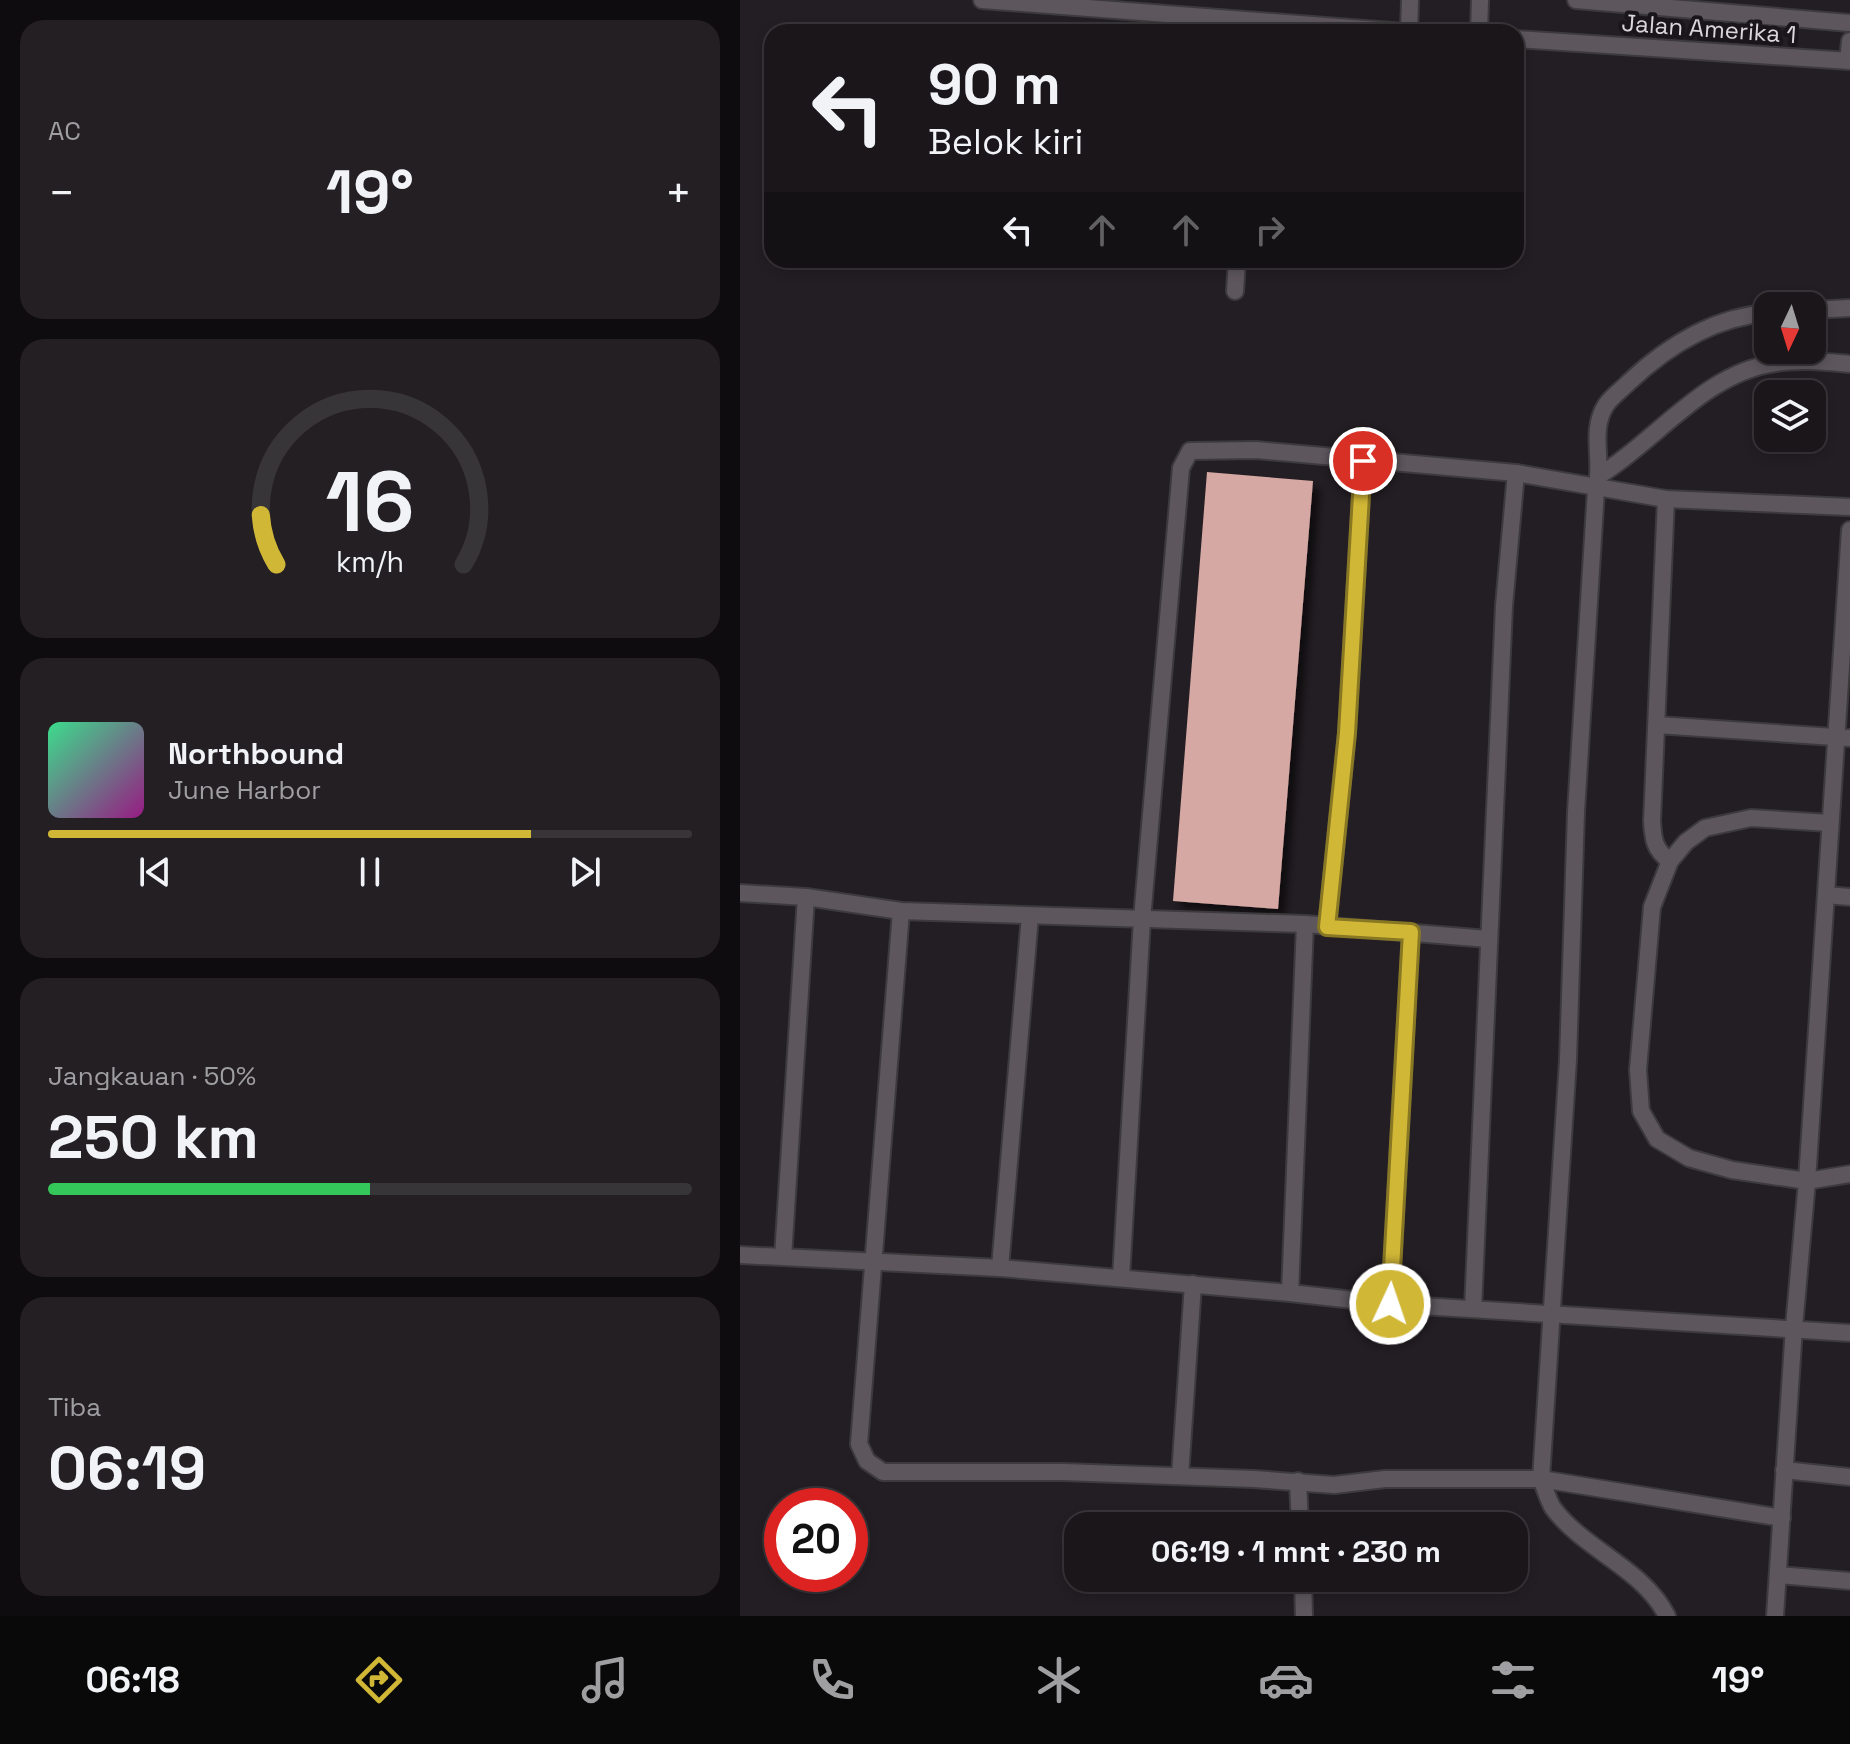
<!DOCTYPE html>
<html lang="id">
<head>
<meta charset="utf-8">
<style>
	:root { --surface:#1a161a; --page:#231f23; --text:#f1f3f6; --muted:#9f9fa2; --line:#383539; --accent:#d1b736 }
	body { margin:0; font-family:"Space Grotesk",sans-serif; background:var(--page); color:var(--text); height:100vh; display:flex; flex-direction:column; font-size:30px; white-space:nowrap }
	* { box-sizing:border-box; margin:0 }
	p { font-size:26px; color:var(--muted) }
	.icon { flex:none; width:44px; height:44px; fill:none; stroke:currentColor; stroke-width:2; stroke-linecap:round; stroke-linejoin:round }
	.map { position:relative; flex:1; overflow:hidden }
	.side { display:flex; flex-direction:column; gap:20px; padding:20px; background:#0e0c0e; width:740px }
	.side>* { flex:none }
	.hud { position:absolute; left:24px; top:24px; width:760px; height:244px; border-radius:24px; box-shadow:0 4px 12px #0003,0 0 0 2px var(--line); background:#1a161a; color:var(--text); overflow:hidden }
	.needle { width:52px; rotate:184deg }
	.fabs { position:absolute; left:1014px; top:292px; display:grid; gap:16px }
	.fabs a { display:grid; place-items:center; width:72px; height:72px; border-radius:16px; background:var(--surface); box-shadow:0 4px 12px #0003,0 0 0 2px var(--line); font-size:40px }
	.speed { position:absolute; left:24px; top:1488px; display:flex; gap:16px; font-size:40px; font-weight:700; text-align:center }
	.speed>* { display:grid; place-content:center; width:104px; height:104px; border-radius:50%; background:var(--surface); box-shadow:0 4px 12px #0003,0 0 0 2px var(--line); line-height:1 }
	.speed .limit { border:12px solid #d22; background:#fff; color:#111 }
	.pin { position:absolute; display:grid; place-items:center; width:68px; height:68px; color:#fff; margin:-34px; border:4px solid #fff; border-radius:50%; box-shadow:0 2px 8px #0007 }
	.me { position:absolute; width:88px; margin:-44px; rotate:3deg; stroke-linejoin:round; filter:drop-shadow(0 0 6px #0008) }
	.turn { display:flex; align-items:center; gap:28px; height:168px; padding:0 32px; font-size:36px }
	.turn .icon { width:104px; height:104px; stroke-width:2.5 }
	.turn b { display:block; font-size:56px; line-height:68px }
	.lanes { display:flex; align-items:center; height:76px; padding:0 32px; background:#0003; justify-content:center; gap:40px; direction:ltr }
	.lanes .off { opacity:.35 }
	.big { font-size:60px; font-weight:700; line-height:1.1 }
	.side .widget { flex:1; display:flex; flex-direction:column; justify-content:center; gap:12px; min-width:0; padding:0 28px; border-radius:24px; background:var(--page) }
	.side .dial { align-items:center; gap:0 }
	.dial svg { height:208px; overflow:visible; fill:none; stroke:var(--line); stroke-width:7; stroke-linecap:round; text-anchor:middle }
	.dial text { fill:var(--text); stroke:none }
	.song { display:flex; align-items:center; gap:24px }
	.cover { width:96px; height:96px; border-radius:12px; background:linear-gradient(135deg,hsl(150 70% 55%),hsl(310 70% 35%)) }
	.played { height:8px; border-radius:4px; background:linear-gradient(90deg,var(--accent) 75%,var(--line) 75%) }
	.keys { display:flex; justify-content:space-around; direction:ltr }
	.heat { display:flex; justify-content:space-between; align-items:center; font-size:44px; direction:ltr }
	.charge { height:12px; border-radius:6px; background:linear-gradient(90deg,#34c759 50%,var(--line) 0) }
	.trip { position:absolute; left:324px; top:1512px; width:464px; height:80px; border-radius:24px; background:var(--surface); box-shadow:0 4px 12px #0003,0 0 0 2px var(--line); font-weight:700; line-height:80px; text-align:center }
	.tab-bar { display:flex; height:128px; justify-content:space-around; align-items:center; background:#0a090a; color:var(--muted) }
	.tab-bar .icon { width:56px; height:56px }
	.tab-bar .selected { color:var(--accent) }
	.tab-bar b { font-size:36px; color:var(--text) }
	main { display:flex; flex:1; min-height:0 }
	.map>svg:first-child { display:block }
	.building { fill:#d5a8a3; filter:url(#shadow) }
	.lines { fill:none; stroke-linecap:round; stroke-linejoin:round }
	.lane-casing { stroke:#3d3a3d; stroke-width:20 }
	.lane { stroke:#5d575d; stroke-width:16 }
	.route-casing { stroke:#887723; stroke-width:20 }
	.route { stroke:#d1b736; stroke-width:14 }
	.labels { text-anchor:middle; stroke-width:8; stroke-linejoin:round; paint-order:stroke }
	.street-label { font-size:24px; fill:#dad7da; stroke:#19151a }
</style>
</head>
<body>
<main>
<section class="side">
<div class="widget"><p>AC</p>
<div class="heat"><a>−</a><b class="big">19°</b><a>+</a></div>
</div>
<div class="widget dial"><svg viewBox="0 0 100 80">
<path d="M14 69A42 42 0 1 1 86 69"/>
<path d="M14 69A42 42 0 0 1 8 50" stroke="#d1b736"/>
<text x="50" y="56" font-size="32" font-weight="700">16</text>
<text x="50" y="72" font-size="11">km/h</text>
</svg></div>
<div class="widget">
<div class="song"><i class="cover"></i><div><b>Northbound</b><p>June Harbor</p></div></div>
<div class="played"></div>
<div class="keys"><svg class="icon" aria-label="previous" viewBox="0 0 24 24"><path d="M18 5L8 12l10 7zM5 5v14"/></svg><svg class="icon" aria-label="pause" viewBox="0 0 24 24"><path d="M8 5v14M16 5v14"/></svg><svg class="icon" aria-label="next" viewBox="0 0 24 24"><path d="M6 5l10 7-10 7zM19 5v14"/></svg></div>
</div>
<div class="widget"><p>Jangkauan · 50%</p><b class="big">250 km</b><div class="charge"></div></div>
<div class="widget"><p>Tiba</p><b class="big">06:19</b></div>
</section>
<div class="map">
<svg width="1110" height="1616" viewBox="0 0 1110 1616">
	<defs>
		<filter id="shadow"><feDropShadow dx="7" dy="7" stdDeviation="4" flood-color="#0009"/></filter>
	</defs>
	<rect width="100%" height="100%" fill="#231e23"/>
	<path class="building" d="M 467,472 L 573,481 L 538,909 L 433,901 Z"/>
	<g class="lines">
		<defs>
			<g id="lane">
				<path d="M 242,0 L 664,32"/>
				<path d="M 836,0 L 1110,23"/>
				<path d="M 669,32 L 670,0"/>
				<path d="M 739,32 L 740,0"/>
				<path d="M 776,39 L 1110,61"/>
				<path d="M 1108,61 L 1110,41"/>
				<path d="M 495,291 L 497,260"/>
				<path d="M 1072,310 L 1110,308"/>
				<path d="M 860,475 C 917,440 965,372 1036,363 C 1060,359 1086,362 1110,364"/>
				<path d="M 926,499 L 912,821 C 913,838 914,850 930,861"/>
				<path d="M 917,725 L 1110,738"/>
				<path d="M 1090,823 L 1011,818 L 965,828 L 946,842 L 930,861 L 912,907 L 898,1070 L 901,1111 L 917,1139 L 949,1158 L 992,1170 L 1067,1181 L 1110,1174"/>
				<path d="M 0,893 L 66,897 L 161,911 L 565,924 L 748,939"/>
				<path d="M 1086,895 L 1110,897"/>
				<path d="M 161,911 L 119,1444 L 127,1461 L 143,1472 L 323,1472 L 514,1479 L 594,1485 L 645,1479 L 801,1479 L 1042,1518"/>
				<path d="M 587,927 L 607,733 L 623,461"/>
				<path d="M 0,1255 L 260,1268 L 550,1293 L 650,1304 L 1110,1333"/>
				<path d="M 43,1257 L 66,897"/>
				<path d="M 260,1268 L 290,916"/>
				<path d="M 381,1278 L 402,919 L 441,468 L 450,451 L 516,450 L 776,473 L 926,499 L 1110,507"/>
				<path d="M 550,1293 L 565,924"/>
				<path d="M 650,1304 L 671,932"/>
				<path d="M 733,1309 L 764,606 L 776,473"/>
				<path d="M 1044,1470 L 1110,1477"/>
				<path d="M 440,1476 L 453,1284"/>
				<path d="M 558,1481 L 560,1526"/>
				<path d="M 1038,1575 L 1110,1581"/>
				<path d="M 563,1578 L 564,1616"/>
				<path d="M 927,1616 C 904,1569 844,1550 813,1508 C 808,1500 805,1488 801,1479 L 828,1060 L 836,812 L 856,489 C 864,462 849,431 866,405 C 871,397 881,390 888,383 C 927,346 973,317 1028,313"/>
				<path d="M 1035,1616 L 1054,1327 L 1067,1181 L 1110,530"/>
			</g>
		</defs>
		<use href="#lane" class="lane-casing"/>
		<use href="#lane" class="lane"/>
	</g>
	<g class="lines">
		<defs>
			<path id="route" d="M 623,461 L 607,733 L 587,927 L 671,932 L 650,1304"/>
		</defs>
		<use href="#route" class="route-casing"/>
		<use href="#route" class="route"/>
	</g>
	<g class="labels">
		<g class="street-label">
			<text transform="translate(969 29) rotate(4)" y="8">Jalan Amerika 1</text>
		</g>
	</g>
</svg>
<div class="fabs">
<a><svg class="needle" viewBox="-14 -14 28 28"><path d="M0-13l5 13h-10z" fill="#e53935"/><path d="M0 13l5-13h-10z" fill="#9f9fa2"/></svg></a>
<a><svg class="icon" aria-label="layers" viewBox="0 0 24 24"><path d="M12 4l9 5-9 5-9-5zM3 14l9 5 9-5"/></svg></a>
</div>
<div class="speed"><div class="limit">20</div></div>
<div class="pin" style="left:623px;top:461px;background:#d93025"><svg class="icon" aria-label="arrive" viewBox="0 0 24 24"><path d="M6 21V4h12l-3 4 3 4H6"/></svg></div>
<svg class="me" style="left:650px;top:1304px" viewBox="-20 -20 40 40"><circle r="17" fill="#d1b736" stroke="#fff" stroke-width="3"/><path d="M0-11L8 9 0 5-8 9z" fill="#fff"/></svg>
<div class="trip">06:19 · 1 mnt · 230 m</div>
<div class="hud">
<div class="turn"><svg class="icon" aria-label="left" viewBox="0 0 24 24"><path d="M17 20v-9H6M10 6l-5 5 5 5"/></svg><div><b>90 m</b>Belok kiri</div></div>
<div class="lanes"><svg class="icon" aria-label="left" viewBox="0 0 24 24"><path d="M17 20v-9H6M10 6l-5 5 5 5"/></svg><svg class="icon off" aria-label="ahead" viewBox="0 0 24 24"><path d="M12 20V5M6 11l6-6 6 6"/></svg><svg class="icon off" aria-label="ahead" viewBox="0 0 24 24"><path d="M12 20V5M6 11l6-6 6 6"/></svg><svg class="icon off" aria-label="right" viewBox="0 0 24 24"><path d="M7 20v-9h11M14 6l5 5-5 5"/></svg></div>
</div>
</div>
</main>
<nav class="tab-bar">
<b>06:18</b>
<svg class="icon selected" aria-label="directions" viewBox="0 0 24 24"><path d="M12 3l9 9-9 9-9-9zM9 14v-3h6M13 9l2 2-2 2"/></svg>
<svg class="icon" aria-label="music" viewBox="0 0 24 24"><path d="M9 18V5l10-2v13"/><circle cx="6" cy="18" r="3"/><circle cx="16" cy="16" r="3"/></svg>
<svg class="icon" aria-label="phone" viewBox="0 0 24 24"><path d="M5 4h4l2 5-3 2q2 4 5 5l2-3 5 2v4C11 20 4 13 5 4z"/></svg>
<svg class="icon" aria-label="climate" viewBox="0 0 24 24"><path d="M12 3v18M4 7l16 10M4 17L20 7"/></svg>
<svg class="icon" aria-label="car" viewBox="0 0 24 24"><path d="M5 17H2v-5l4-1 3-4h7l3 4 3 1v5h-3M9 17h6M6 11h13"/><circle cx="7" cy="17" r="2"/><circle cx="17" cy="17" r="2"/></svg>
<svg class="icon" aria-label="filters" viewBox="0 0 24 24"><path d="M4 7h16M4 17h16"/><circle cx="9" cy="7" r="2"/><circle cx="15" cy="17" r="2"/></svg>
<b>19°</b>
</nav>
</body>
</html>
